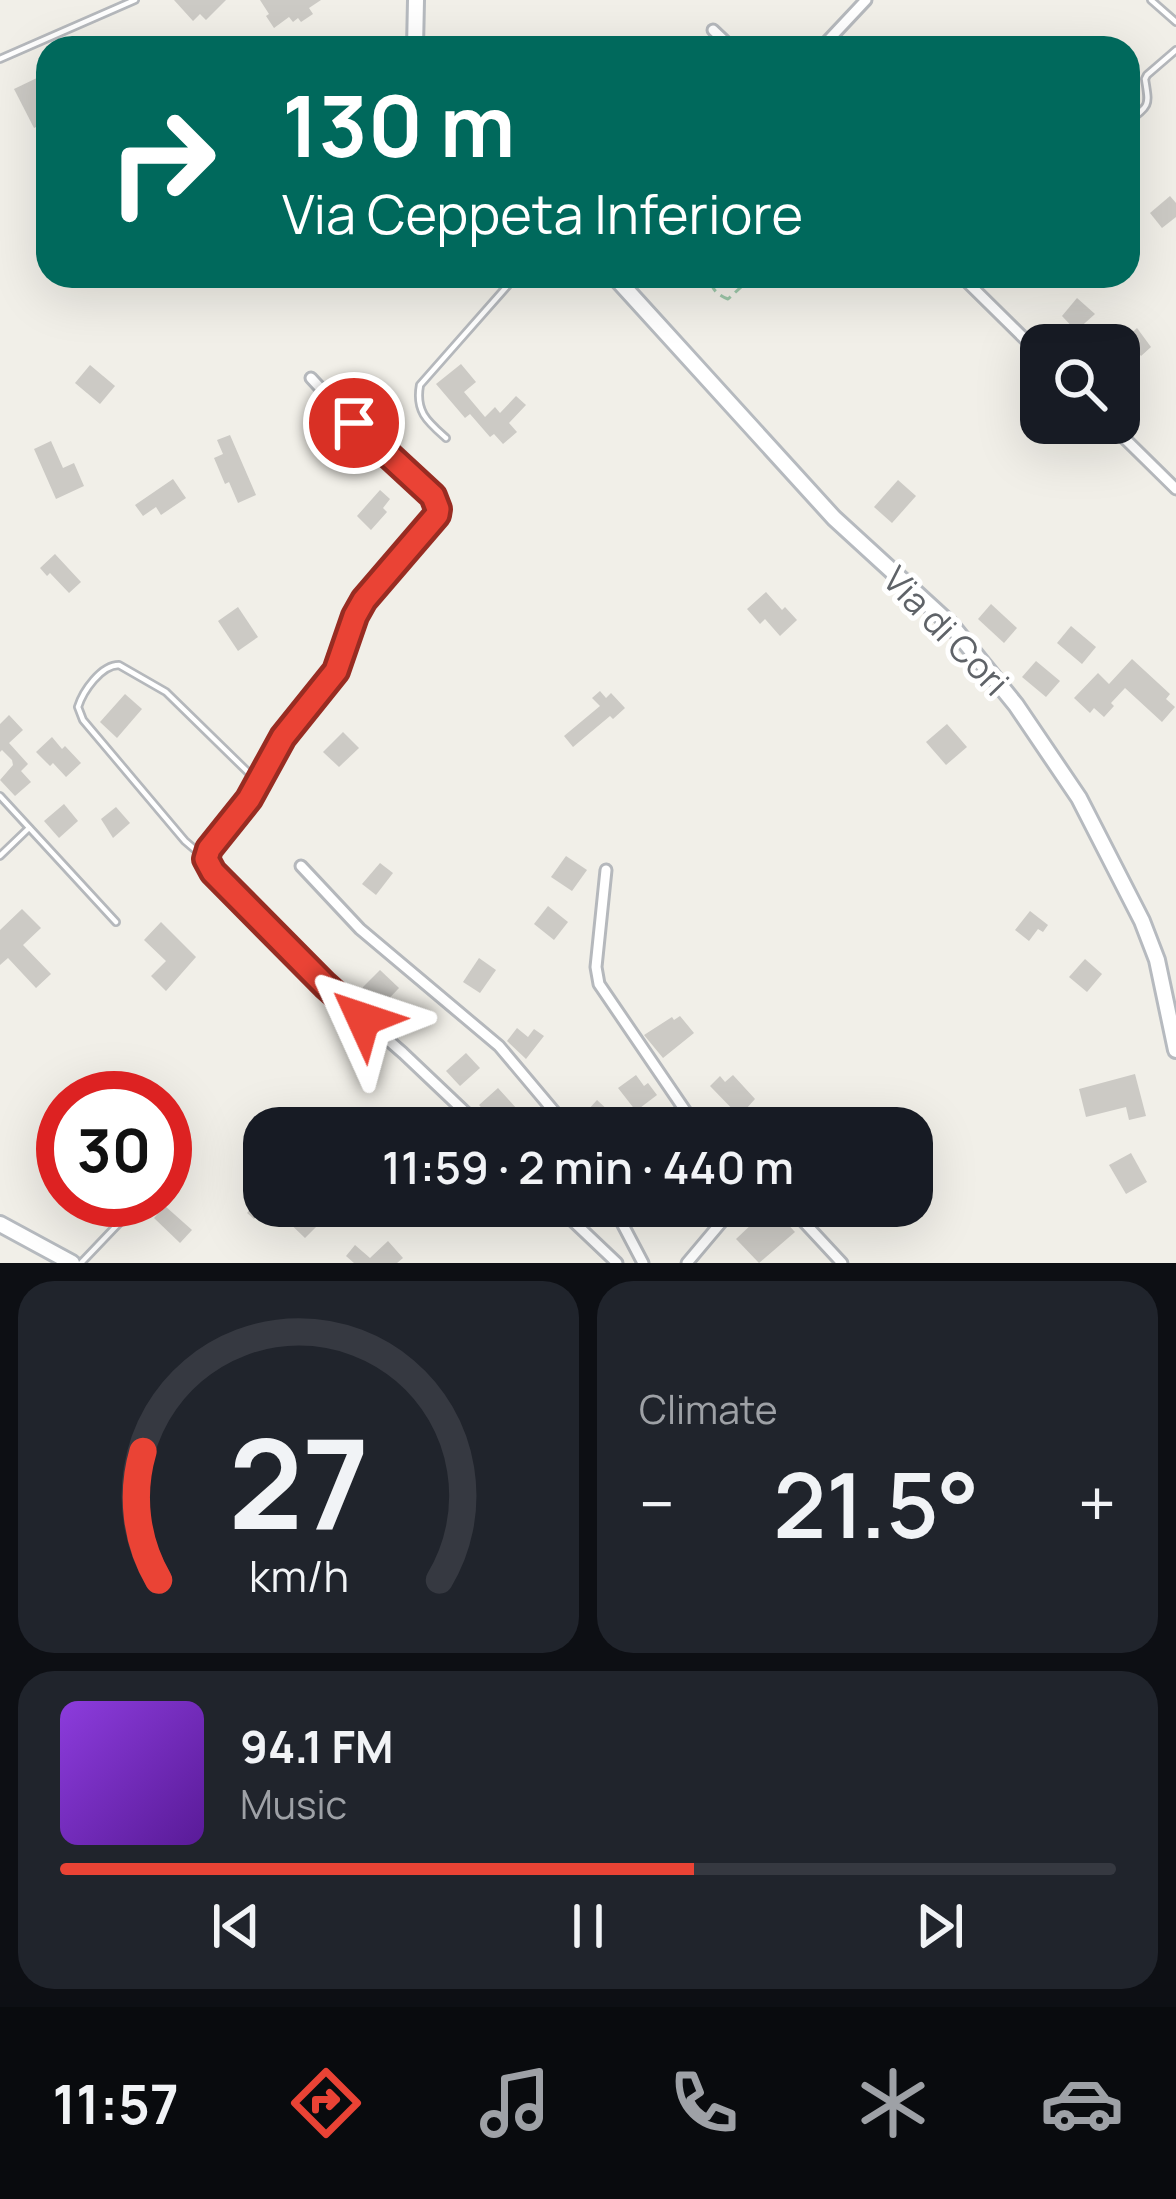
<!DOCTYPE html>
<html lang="en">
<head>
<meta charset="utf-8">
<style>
	:root { --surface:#171b24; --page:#20242c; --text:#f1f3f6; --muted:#9ea1a6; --line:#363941; --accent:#ea4335 }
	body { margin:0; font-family:Manrope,sans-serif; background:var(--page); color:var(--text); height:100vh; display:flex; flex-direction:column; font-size:45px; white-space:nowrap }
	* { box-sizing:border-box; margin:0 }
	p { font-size:39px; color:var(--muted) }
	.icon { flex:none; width:66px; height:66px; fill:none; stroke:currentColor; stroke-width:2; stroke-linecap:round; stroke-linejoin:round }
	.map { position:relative; height:1263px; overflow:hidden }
	.panel { display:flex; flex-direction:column; gap:18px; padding:18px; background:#0d0f14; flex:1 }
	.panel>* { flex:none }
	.hud { position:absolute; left:36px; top:36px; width:1104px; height:252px; border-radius:36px; box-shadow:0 12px 48px #0002; background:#00695c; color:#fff; overflow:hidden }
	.tools { position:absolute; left:1020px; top:324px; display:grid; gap:24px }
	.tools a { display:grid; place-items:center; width:120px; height:120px; border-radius:24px; background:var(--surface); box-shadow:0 12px 48px #0002; font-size:60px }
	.speed { position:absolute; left:36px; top:1071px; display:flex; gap:24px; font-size:60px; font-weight:700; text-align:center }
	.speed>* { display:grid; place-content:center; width:156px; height:156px; border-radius:50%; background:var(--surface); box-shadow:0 12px 48px #0002; line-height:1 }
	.speed .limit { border:18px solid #d22; background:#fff; color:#111 }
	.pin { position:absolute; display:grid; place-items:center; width:102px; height:102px; color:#fff; margin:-51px; border:6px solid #fff; border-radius:50%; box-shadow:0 3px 12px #0007 }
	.me { position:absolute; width:132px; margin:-66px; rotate:312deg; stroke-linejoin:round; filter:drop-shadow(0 0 9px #0008) }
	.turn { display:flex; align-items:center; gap:42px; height:252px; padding:0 48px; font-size:54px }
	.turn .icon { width:156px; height:156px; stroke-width:2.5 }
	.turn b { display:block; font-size:84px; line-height:102px }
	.big { font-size:90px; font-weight:600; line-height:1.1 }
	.panel .card { flex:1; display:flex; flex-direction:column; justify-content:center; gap:18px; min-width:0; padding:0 42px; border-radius:36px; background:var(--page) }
	.panel .dial { align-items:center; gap:0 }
	.dial svg { height:312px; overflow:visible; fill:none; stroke:var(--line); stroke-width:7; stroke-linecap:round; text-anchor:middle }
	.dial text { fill:var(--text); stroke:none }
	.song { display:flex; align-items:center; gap:36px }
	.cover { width:144px; height:144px; border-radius:18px; background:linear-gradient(135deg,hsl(270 70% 55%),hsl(270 70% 35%)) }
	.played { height:12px; border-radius:6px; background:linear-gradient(90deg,var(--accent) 60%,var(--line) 60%) }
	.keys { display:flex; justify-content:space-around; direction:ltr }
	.heat { display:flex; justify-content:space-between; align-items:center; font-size:66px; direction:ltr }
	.panel .tiles { flex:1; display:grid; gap:18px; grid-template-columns:1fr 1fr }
	.card:last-child { grid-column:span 2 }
	.trip { position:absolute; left:243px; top:1107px; width:690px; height:120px; border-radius:36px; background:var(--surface); box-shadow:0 12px 48px #0002; font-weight:600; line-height:120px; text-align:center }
	.menu { display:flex; height:192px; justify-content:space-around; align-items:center; background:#090b0e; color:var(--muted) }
	.menu .icon { width:84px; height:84px }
	.menu .selected { color:var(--accent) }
	.menu b { font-size:54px; color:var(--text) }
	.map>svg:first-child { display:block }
	.building { fill:#cccac5 }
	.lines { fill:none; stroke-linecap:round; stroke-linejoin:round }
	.lane-casing { stroke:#b5b8bc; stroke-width:10 }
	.street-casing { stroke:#b5b8bc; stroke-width:15 }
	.secondary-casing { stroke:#b6babf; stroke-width:20 }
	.path { stroke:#9cc7a9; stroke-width:3; stroke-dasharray:12 6; stroke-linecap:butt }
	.lane { stroke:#fff; stroke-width:4.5 }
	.street { stroke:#fff; stroke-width:9 }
	.secondary { stroke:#fff; stroke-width:14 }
	.route-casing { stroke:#982c22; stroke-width:30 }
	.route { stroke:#ea4335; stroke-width:21 }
	.labels { text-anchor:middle; stroke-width:10; stroke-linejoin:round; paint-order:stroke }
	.street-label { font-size:36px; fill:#5f6368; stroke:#fff }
</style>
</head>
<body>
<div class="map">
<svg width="1176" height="1263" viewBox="0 0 1176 1263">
	<rect width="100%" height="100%" fill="#f1efe8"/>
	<g class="building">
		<path d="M 174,0 L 226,0 L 206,20 L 200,14 L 193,21 Z"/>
		<path d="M 260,0 L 321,0 L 309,8 L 313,14 L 301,22 L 298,18 L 293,22 L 289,17 L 274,28 L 266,16 L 269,14 Z"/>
		<path d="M 41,76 L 48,90 L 48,121 L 34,128 L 14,89 Z"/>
		<path d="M 1170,196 L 1176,203 L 1176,217 L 1162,228 L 1150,213 Z"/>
		<path d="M 1077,298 L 1095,314 L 1076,331 L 1062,316 Z"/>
		<path d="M 1137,328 L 1151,347 L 1141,356 L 1136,350 L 1119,366 L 1119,345 Z"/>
		<path d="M 461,364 L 476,382 L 464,392 L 485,417 L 495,407 L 500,413 L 516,396 L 526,405 L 509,423 L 517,432 L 503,444 L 494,434 L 490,437 L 470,414 L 465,418 L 436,384 Z"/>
		<path d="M 90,365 L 115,386 L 100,404 L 75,383 Z"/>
		<path d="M 230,435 L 256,495 L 238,503 L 229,482 L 225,484 L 214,458 L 223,454 L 217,440 Z"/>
		<path d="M 51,441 L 63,468 L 74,463 L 84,486 L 56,499 L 34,449 Z"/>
		<path d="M 173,479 L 186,498 L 161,515 L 156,507 L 143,516 L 135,505 Z"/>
		<path d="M 898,480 L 916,496 L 892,523 L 874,507 Z"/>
		<path d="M 380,490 L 390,499 L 383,508 L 387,512 L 371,530 L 357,516 Z"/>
		<path d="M 55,554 L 81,582 L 69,593 L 50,573 L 47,576 L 40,568 Z"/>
		<path d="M 766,592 L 782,610 L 785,607 L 797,620 L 780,636 L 765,619 L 760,624 L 747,609 Z"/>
		<path d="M 991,604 L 1017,628 L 1004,643 L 978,619 Z"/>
		<path d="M 238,607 L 258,637 L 238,651 L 218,621 Z"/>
		<path d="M 1071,626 L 1096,647 L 1082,664 L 1057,643 Z"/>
		<path d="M 1132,659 L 1170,694 L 1166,699 L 1175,707 L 1162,722 L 1125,688 L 1111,703 L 1114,706 L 1104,717 L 1094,708 L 1090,713 L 1074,698 L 1098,673 L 1109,684 Z"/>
		<path d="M 1036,661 L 1060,681 L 1046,697 L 1022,677 Z"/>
		<path d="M 600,691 L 606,698 L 611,693 L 625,708 L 613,719 L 610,716 L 573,747 L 564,736 L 600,706 L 592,698 Z"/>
		<path d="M 125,694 L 142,709 L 117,738 L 100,722 Z"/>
		<path d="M 9,715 L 23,730 L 9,743 L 28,764 L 21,771 L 31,782 L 15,796 L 0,780 L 13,765 L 12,760 L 2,750 L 0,752 L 0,724 Z"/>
		<path d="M 947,724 L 967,747 L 946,765 L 926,742 Z"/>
		<path d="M 343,732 L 359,748 L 339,767 L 323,752 Z"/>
		<path d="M 52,737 L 62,749 L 65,746 L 81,763 L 66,777 L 53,763 L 50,766 L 36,752 Z"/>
		<path d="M 64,804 L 78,821 L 59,838 L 44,821 Z"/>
		<path d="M 116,807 L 130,823 L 113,838 L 101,819 Z"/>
		<path d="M 566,856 L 587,870 L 572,891 L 551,877 Z"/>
		<path d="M 380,863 L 393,873 L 376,895 L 362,884 Z"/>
		<path d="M 548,906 L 568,922 L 554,940 L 534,924 Z"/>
		<path d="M 22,909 L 41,928 L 23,945 L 51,974 L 36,988 L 8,958 L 0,965 L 0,930 Z"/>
		<path d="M 1030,911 L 1048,925 L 1043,932 L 1038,929 L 1029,941 L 1015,930 Z"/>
		<path d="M 161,922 L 196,957 L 166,991 L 151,976 L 166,961 L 144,940 Z"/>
		<path d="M 479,958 L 496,970 L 480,993 L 463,982 Z"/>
		<path d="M 1085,959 L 1102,974 L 1087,992 L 1069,977 Z"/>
		<path d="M 380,970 L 399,988 L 378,1010 L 359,991 Z"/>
		<path d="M 680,1016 L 694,1033 L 663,1058 L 644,1035 L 672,1017 L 674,1020 Z"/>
		<path d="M 517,1028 L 528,1037 L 534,1029 L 544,1036 L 526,1059 L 507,1041 Z"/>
		<path d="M 466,1053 L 480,1068 L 460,1086 L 446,1071 Z"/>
		<path d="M 1135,1074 L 1146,1116 L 1129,1120 L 1126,1107 L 1086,1117 L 1079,1089 Z"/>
		<path d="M 636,1075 L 644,1086 L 648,1083 L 657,1095 L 636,1111 L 618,1088 Z"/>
		<path d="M 733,1075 L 755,1099 L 746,1109 L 749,1113 L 742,1119 L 710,1086 L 720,1076 L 725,1082 Z"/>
		<path d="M 498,1088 L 517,1109 L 500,1124 L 494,1116 L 491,1119 L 479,1105 Z"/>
		<path d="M 597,1100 L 612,1114 L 600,1128 L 587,1128 L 579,1120 Z"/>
		<path d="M 1131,1153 L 1147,1182 L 1126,1194 L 1109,1165 Z"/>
		<path d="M 264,1193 L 264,1206 L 287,1206 L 300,1220 L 307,1214 L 318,1225 L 305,1238 L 280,1214 L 273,1222 L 260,1212 L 254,1219 L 247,1213 Z"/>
		<path d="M 165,1206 L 192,1230 L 180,1243 L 154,1218 Z"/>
		<path d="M 771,1206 L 795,1232 L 759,1263 L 736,1239 Z"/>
		<path d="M 388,1241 L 403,1258 L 397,1263 L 354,1263 L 346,1256 L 355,1245 L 370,1258 Z"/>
	</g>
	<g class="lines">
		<defs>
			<g id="lane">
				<path d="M 1151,0 L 1176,22"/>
				<path d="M 0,59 L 135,0"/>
				<path d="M 1128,121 C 1151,105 1149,105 1145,79 L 1147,75 L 1176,50"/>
				<path d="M 446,438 C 428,422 415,412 420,385 L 516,276"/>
				<path d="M 0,796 L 116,922"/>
				<path d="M 0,856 L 29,828"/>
				<path d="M 206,859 L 185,841 L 83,720 L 78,707 C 83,691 101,665 119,665 L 166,692 L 256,780"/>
				<path d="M 165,1175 L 182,1157"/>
				<path d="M 81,1263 L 141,1200"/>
			</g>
			<g id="street">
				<path d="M 713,30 L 732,48"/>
				<path d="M 821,48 L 866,0"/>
				<path d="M 961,276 L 1041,355"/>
				<path d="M 311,378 L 346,416 L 433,496 L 438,509 L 437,515 L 364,600 L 352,622 L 336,671 L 286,732 L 249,799 L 209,849 L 206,859 L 213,872 L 325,985 L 403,1053 L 482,1128"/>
				<path d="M 1109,423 L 1176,489"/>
				<path d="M 301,866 L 360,929 L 499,1046 L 568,1128"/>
				<path d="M 606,870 L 596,967 L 599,984 L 697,1128"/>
				<path d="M 557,1206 L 617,1263"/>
				<path d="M 613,1206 L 643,1263"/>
				<path d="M 789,1206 L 842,1263"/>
				<path d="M 687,1263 L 735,1206"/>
			</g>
			<g id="secondary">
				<path d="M 415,48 L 416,0"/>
				<path d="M 614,276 L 834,518 L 952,626 L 1016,705 L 1079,798 L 1142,921 L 1157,960 L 1176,1050"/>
				<path d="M 0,1224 L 72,1263"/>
			</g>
		</defs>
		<use href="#lane" class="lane-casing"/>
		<use href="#street" class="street-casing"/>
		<use href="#secondary" class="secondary-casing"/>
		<path class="path" d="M 676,276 L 682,281 C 723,272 700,288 728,299 L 753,276"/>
		<use href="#lane" class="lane"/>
		<use href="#street" class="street"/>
		<use href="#secondary" class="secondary"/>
	</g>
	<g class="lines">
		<defs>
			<path id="route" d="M 354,423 L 433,496 L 438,509 L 437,515 L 364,600 L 355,616 L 336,671 L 283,737 L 249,799 L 209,849 L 206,859 L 213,872 L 325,985 L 363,1019"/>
		</defs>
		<use href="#route" class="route-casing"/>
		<use href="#route" class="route"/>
	</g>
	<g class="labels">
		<g class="street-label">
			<text transform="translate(946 631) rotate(46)" y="13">Via di Cori</text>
		</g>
	</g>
</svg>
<div class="tools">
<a><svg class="icon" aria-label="search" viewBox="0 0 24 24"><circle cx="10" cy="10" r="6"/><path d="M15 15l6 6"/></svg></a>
</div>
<div class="speed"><div class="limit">30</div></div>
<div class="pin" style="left:354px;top:423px;background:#d93025"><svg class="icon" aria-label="arrive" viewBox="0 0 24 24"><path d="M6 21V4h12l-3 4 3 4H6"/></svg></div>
<svg class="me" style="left:363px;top:1019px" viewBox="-20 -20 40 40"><path d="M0-17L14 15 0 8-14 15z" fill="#ea4335" stroke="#fff" stroke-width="4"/></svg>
<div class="trip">11:59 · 2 min · 440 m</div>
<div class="hud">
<div class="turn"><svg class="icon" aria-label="right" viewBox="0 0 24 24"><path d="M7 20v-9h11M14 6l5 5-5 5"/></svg><div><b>130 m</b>Via Ceppeta Inferiore</div></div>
</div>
</div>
<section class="panel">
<div class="tiles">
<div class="card dial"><svg viewBox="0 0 100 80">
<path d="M14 69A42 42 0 1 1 86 69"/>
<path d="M14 69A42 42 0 0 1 10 36" stroke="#ea4335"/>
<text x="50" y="56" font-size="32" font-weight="700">27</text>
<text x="50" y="72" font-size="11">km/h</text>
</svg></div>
<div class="card"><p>Climate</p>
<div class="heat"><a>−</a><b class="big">21.5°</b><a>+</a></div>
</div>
<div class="card">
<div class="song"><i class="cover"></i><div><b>94.1 FM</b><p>Music</p></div></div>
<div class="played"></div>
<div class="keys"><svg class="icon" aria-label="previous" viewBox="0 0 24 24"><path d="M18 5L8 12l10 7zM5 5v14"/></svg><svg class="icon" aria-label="pause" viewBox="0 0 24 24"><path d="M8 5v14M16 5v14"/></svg><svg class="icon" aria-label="next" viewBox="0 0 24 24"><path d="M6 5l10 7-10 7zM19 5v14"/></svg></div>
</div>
</div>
</section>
<nav class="menu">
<b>11:57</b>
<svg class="icon selected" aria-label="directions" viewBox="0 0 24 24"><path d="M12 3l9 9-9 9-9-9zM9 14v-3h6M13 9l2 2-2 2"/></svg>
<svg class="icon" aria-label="music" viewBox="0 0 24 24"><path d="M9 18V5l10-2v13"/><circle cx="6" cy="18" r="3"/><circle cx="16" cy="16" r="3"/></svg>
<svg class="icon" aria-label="phone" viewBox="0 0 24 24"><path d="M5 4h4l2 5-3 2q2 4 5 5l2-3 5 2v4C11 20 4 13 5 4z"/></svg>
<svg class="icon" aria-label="climate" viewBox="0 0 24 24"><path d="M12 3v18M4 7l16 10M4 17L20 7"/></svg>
<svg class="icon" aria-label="car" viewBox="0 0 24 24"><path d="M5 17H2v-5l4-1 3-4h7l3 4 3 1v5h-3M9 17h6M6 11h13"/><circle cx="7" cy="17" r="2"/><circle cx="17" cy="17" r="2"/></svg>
</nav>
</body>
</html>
